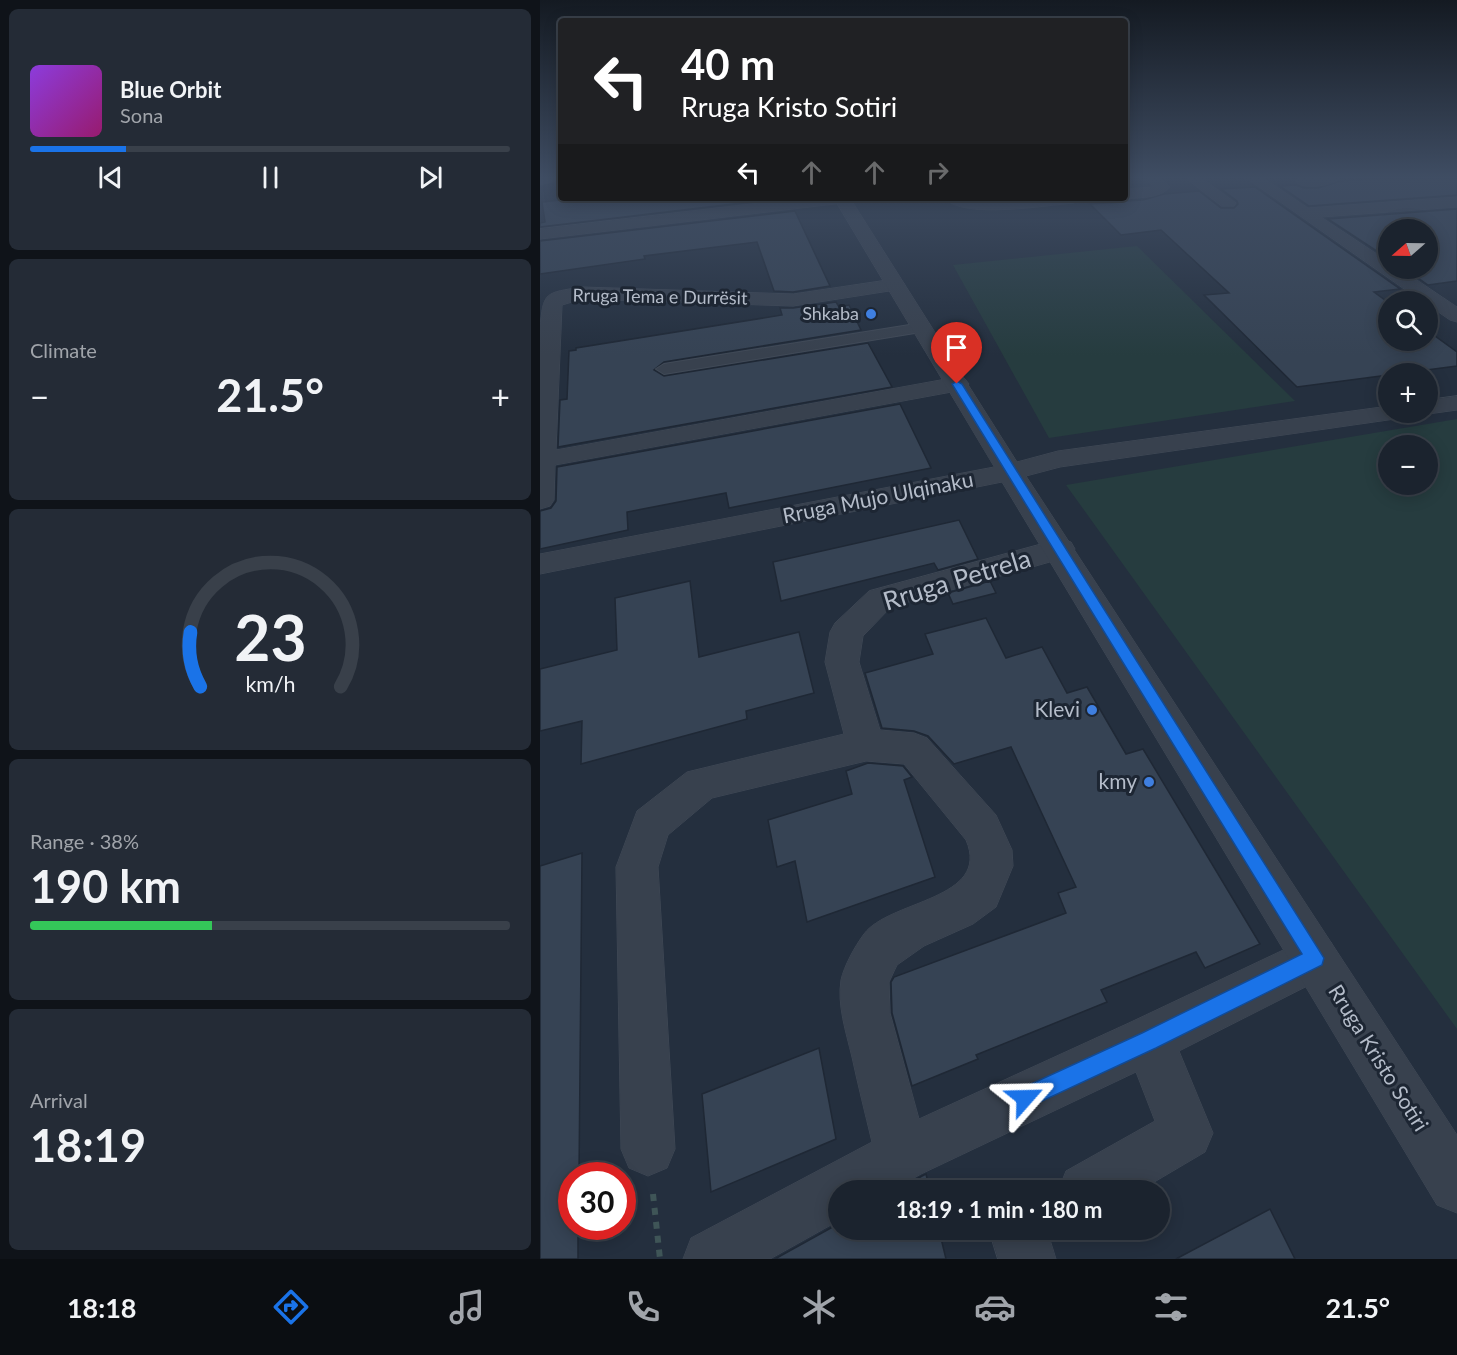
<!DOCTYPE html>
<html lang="en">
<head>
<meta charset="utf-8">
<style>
	:root { --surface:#1b232e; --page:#242b36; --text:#f1f3f6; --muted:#a0a4aa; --line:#39404a; --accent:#1a73e8 }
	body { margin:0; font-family:Lato,sans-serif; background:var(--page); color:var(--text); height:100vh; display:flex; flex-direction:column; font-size:22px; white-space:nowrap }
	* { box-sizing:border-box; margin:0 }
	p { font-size:20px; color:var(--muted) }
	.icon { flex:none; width:33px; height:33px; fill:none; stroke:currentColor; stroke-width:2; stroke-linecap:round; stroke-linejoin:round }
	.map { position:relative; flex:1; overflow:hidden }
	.sheet { display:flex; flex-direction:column; gap:9px; padding:9px; background:#0f1319; width:540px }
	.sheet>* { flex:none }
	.banner { position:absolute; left:18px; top:18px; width:570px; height:183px; border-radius:6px; box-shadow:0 3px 15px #0003,0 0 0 2px var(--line); background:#202124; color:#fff; overflow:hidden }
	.needle { width:39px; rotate:250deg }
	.buttons { position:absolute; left:838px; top:219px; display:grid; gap:12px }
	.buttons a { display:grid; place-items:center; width:60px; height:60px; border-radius:50%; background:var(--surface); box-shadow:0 3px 15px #0003,0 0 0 2px var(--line); font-size:30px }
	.speed { position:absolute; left:18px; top:1162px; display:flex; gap:12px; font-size:30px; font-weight:700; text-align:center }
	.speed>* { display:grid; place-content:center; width:78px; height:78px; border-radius:50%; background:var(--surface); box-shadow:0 3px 15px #0003,0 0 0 2px var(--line); line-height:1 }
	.speed .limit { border:9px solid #d22; background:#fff; color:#111 }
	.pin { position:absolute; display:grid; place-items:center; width:51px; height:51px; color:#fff; margin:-62px -26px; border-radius:50% 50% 50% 0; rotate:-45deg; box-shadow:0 0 6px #0007 }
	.pin .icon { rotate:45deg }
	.me { position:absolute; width:66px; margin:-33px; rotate:65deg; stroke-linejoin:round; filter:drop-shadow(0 0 4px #0008) }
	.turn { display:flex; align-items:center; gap:21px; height:126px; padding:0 24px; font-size:27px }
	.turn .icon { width:78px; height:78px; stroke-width:2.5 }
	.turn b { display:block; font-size:42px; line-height:51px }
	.lanes { display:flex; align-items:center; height:57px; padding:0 24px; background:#0003; justify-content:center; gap:30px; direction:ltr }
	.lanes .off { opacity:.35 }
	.big { font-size:45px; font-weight:700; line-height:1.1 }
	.sheet .card { flex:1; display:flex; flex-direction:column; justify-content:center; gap:9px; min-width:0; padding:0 21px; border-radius:9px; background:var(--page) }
	.sheet .dial { align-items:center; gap:0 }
	.dial svg { height:156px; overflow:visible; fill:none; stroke:var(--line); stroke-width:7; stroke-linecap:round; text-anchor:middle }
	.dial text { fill:var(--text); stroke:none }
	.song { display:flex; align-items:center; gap:18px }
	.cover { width:72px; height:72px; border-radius:9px; background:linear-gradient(135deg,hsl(270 70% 55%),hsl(320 70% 35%)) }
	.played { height:6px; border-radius:3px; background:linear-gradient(90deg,var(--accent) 20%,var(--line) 20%) }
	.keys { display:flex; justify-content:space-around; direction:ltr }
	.heat { display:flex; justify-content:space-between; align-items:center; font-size:33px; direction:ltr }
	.charge { height:9px; border-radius:4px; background:linear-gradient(90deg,#34c759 38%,var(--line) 0) }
	.trip { position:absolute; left:288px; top:1180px; width:342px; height:60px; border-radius:30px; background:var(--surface); box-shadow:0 3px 15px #0003,0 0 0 2px var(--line); font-weight:700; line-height:60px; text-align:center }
	.tabs { display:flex; height:96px; justify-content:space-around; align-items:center; background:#0b0e12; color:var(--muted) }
	.tabs .icon { width:42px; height:42px }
	.tabs .on { color:var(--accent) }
	.tabs b { font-size:27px; color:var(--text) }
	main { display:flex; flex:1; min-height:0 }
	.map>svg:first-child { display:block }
	.green { fill:#263c3f; fill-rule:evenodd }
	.building { fill:#364354; stroke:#1f2835; stroke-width:1.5 }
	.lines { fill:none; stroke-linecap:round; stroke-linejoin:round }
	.service-casing { stroke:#414a57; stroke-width:2 }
	.minor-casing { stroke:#414a57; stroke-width:1 }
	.tertiary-casing { stroke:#414a57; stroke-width:1 }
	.secondary-casing { stroke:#414a57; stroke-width:1 }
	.path { stroke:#3f5557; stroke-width:6; stroke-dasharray:7 7; stroke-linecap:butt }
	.service { fill:#38414e; fill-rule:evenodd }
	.minor { fill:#38414e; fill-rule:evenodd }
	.tertiary { fill:#38414e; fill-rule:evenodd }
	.secondary { fill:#465061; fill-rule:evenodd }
	.route { fill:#1a73e8; stroke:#114b97; stroke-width:1.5 }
	.shop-dot { fill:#3f7fe0; stroke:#1d2633; stroke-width:2 }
	.labels { text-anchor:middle; stroke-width:6; stroke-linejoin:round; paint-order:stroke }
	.far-street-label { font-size:18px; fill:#b4bcc9; stroke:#1d2633 }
	.far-poi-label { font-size:18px; fill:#b4bcc9; stroke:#1d2633; text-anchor:end }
	.street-label { font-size:21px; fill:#b4bcc9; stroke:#1d2633 }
	.poi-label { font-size:21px; fill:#b4bcc9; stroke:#1d2633; text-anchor:end }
	.near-street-label { font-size:26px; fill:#b4bcc9; stroke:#1d2633 }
</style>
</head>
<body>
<main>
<section class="sheet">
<div class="card">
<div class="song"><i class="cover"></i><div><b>Blue Orbit</b><p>Sona</p></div></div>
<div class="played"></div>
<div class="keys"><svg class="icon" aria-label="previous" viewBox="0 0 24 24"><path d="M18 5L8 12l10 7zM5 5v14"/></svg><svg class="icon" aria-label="pause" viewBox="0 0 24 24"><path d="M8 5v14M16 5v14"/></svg><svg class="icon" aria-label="next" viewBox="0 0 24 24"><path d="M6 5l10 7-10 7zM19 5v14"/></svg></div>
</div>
<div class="card"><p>Climate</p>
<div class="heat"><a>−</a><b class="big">21.5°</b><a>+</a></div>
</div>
<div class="card dial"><svg viewBox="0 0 100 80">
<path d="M14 69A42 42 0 1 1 86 69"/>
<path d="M14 69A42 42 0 0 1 9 41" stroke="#1a73e8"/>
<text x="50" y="56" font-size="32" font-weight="700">23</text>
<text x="50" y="72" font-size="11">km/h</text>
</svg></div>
<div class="card"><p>Range · 38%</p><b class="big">190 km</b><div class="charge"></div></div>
<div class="card"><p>Arrival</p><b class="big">18:19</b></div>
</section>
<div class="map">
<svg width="917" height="1259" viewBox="0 0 917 1259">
	<rect width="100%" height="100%" fill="#242f3e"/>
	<g class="green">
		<path d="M 597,246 L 755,401 L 509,438 L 413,265 Z"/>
		<path d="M 917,419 L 917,1029 L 526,485 ZM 849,446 L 888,446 L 888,484 L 849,484 Z"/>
	</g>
	<g class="building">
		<path d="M 828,179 L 917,179 L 917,195 L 769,206 L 740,186 L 756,185 L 764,188 L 778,188 L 800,181 Z"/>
		<path d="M 715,187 L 860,289 L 834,292 L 849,303 L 849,340 L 888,340 L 888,331 L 917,352 L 917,366 L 757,387 L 664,295 L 689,293 L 621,230 L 581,235 L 550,204 L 582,202 L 578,198 L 585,201 L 603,200 L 624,194 L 659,191 L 681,208 L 694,208 L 698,204 L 697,201 L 681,189 Z"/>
		<path d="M 39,198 L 244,198 L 0,227 L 0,223 L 5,222 L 2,202 Z"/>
		<path d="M 917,209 L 917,281 L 888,285 L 864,268 L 888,268 L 888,230 L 849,230 L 849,259 L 788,219 Z"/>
		<path d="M 255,211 L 290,286 L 253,292 L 234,291 L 217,242 L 104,256 L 105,259 L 0,274 L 0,241 Z"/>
		<path d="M 296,302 L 299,307 L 309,305 L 321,330 L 124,362 L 114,370 L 124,376 L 328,343 L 352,387 L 18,447 L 20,400 L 27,399 L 29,351 L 36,350 L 36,348 L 242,315 L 240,308 L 253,308 Z"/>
		<path d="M 360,404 L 391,468 L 189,508 L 186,493 L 87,512 L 88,530 L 0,549 L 0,511 L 11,508 L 16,501 L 17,467 Z"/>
		<path d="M 419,520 L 438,559 L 398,570 L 394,563 L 241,601 L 233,562 Z"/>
		<path d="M 150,581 L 159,657 L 259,632 L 274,693 L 206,711 L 207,719 L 41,764 L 42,721 L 0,731 L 0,669 L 77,650 L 75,598 Z"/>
		<path d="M 450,581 L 456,593 L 413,604 L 408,593 Z"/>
		<path d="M 446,618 L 466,658 L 502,647 L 527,693 L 547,687 L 586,754 L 603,749 L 720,944 L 665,968 L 656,952 L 561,990 L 567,1002 L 436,1055 L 438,1059 L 372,1086 L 352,1013 L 351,982 L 354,977 L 526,913 L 518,893 L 536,887 L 471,747 L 414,764 L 388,736 L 374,731 L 342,728 L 325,673 L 393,654 L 385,634 Z"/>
		<path d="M 328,763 L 363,766 L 372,777 L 364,780 L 395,877 L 267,922 L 255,861 L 237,867 L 228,820 L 312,794 L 306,771 Z"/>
		<path d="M 42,853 L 39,1176 L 32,1176 L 32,1227 L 38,1227 L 38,1259 L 0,1259 L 0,866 Z"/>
		<path d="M 279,1048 L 296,1139 L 171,1192 L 162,1094 Z"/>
		<path d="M 386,1174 L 390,1191 L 356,1191 L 382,1176 Z"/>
		<path d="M 730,1209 L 755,1259 L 636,1259 Z"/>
		<path d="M 298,1224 L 298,1230 L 399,1230 L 406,1259 L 235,1259 Z"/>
	</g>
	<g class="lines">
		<defs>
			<path id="service" d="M 382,323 L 387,325 L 390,328 L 387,331 L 124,374 L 116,369 L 124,364 Z"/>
			<g id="minor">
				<path d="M 607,179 L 622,179 L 630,187 C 619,199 600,197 585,199 L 583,198 L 585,198 L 585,189 L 613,187 Z"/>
				<path d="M 647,179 L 663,179 L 696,203 L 694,206 L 682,206 Z"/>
				<path d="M 708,179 L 725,179 L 768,208 L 917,197 L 917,207 L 781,217 L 849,262 L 849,268 L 859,268 L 917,307 L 917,322 L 910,320 L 888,305 L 888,302 L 883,302 Z"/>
				<path d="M 758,179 L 799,179 C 792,186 763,190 756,182 Z"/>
				<path d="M 263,198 L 311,198 L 303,203 L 0,239 L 0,229 Z"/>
				<path d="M 404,198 L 451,200 L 542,198 L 534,203 C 507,205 423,220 404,198 Z"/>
				<path d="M 355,279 L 362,281 L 365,285 L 362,289 L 253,306 L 42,299 L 22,305 L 16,450 L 417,377 L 425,379 L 429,384 L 425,389 L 417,391 L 15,465 L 14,500 L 10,506 L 0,509 L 0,329 C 3,291 5,293 42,287 L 253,294 Z"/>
				<path d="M 520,539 L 531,542 L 535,549 L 531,556 L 351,607 L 323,636 L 319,662 L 340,730 L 374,733 L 387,738 L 456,815 L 472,850 L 473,866 L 456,907 L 433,924 L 384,946 L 357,965 L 349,982 L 350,1013 L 379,1119 L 591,1022 L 775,935 L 791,942 L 798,958 L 791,974 L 639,1051 L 673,1133 L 665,1152 L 599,1191 L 518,1191 L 526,1171 L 615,1121 L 596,1072 L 381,1174 L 351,1191 L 298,1191 L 298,1221 L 230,1259 L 143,1259 L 151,1238 L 332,1142 C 325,1113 318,1085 312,1057 C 306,1032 297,1005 301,980 C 304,966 315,946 324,934 C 349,900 452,900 426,840 L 364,764 L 326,761 L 172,798 L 128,835 L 118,867 L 135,1149 L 127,1168 L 108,1176 L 89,1168 L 81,1149 L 76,867 L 97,811 L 147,772 L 304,734 L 285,662 L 290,632 L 295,623 L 329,591 Z"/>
				<path d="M 449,1230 L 507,1230 L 516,1259 L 458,1259 Z"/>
			</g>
			<g id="tertiary">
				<path d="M 294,198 L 310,198 L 477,462 L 518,451 L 849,406 L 849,412 L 867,412 L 864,417 L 855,419 L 520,467 L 486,476 L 917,1135 L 917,1213 L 897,1205 L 462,482 L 0,574 L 0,554 L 454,467 Z"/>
				<path d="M 917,396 L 917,410 L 888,414 L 881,412 L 888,412 L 888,400 Z"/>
			</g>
			<path id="secondary" d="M 0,179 L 15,179 L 13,182 L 0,185 Z"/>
		</defs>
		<use href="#service" class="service-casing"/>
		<use href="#minor" class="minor-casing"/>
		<use href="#tertiary" class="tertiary-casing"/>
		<use href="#secondary" class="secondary-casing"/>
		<path class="path" d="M 113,1194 L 120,1259"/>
		<use href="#service" class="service"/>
		<use href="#minor" class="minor"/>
		<use href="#tertiary" class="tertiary"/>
		<use href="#secondary" class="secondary"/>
	</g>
	<linearGradient id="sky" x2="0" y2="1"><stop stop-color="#141a22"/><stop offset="0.5" stop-color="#3f4d63"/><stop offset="1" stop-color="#3f4d63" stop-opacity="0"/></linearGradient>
	<rect width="917" height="355" fill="url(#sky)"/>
	<path class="route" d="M 417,381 L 422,384 L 784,958 L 782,965 L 616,1048 L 485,1109 L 478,1105 L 474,1098 L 478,1090 L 602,1033 L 762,954 L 412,384 Z"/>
	<g class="shop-dot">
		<circle cx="331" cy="314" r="6"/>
		<circle cx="552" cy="710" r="6"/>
		<circle cx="609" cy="782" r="6"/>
	</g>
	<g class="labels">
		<g class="far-street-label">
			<text transform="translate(120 297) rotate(1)" y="6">Rruga Tema e Durrësit</text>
		</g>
		<g class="far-poi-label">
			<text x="319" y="320">Shkaba</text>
		</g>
		<g class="street-label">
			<text transform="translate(338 498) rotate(-11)" y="7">Rruga Mujo Ulqinaku</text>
			<text transform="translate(838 1058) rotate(58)" y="7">Rruga Kristo Sotiri</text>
		</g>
		<g class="poi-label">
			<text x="540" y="717">Klevi</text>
			<text x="597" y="789">kmy</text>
		</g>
		<g class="near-street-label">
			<text transform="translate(417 580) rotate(-17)" y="9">Rruga Petrela</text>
		</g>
	</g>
</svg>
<div class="buttons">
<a><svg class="needle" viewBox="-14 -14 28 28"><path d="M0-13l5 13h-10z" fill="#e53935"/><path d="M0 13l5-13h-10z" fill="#a0a4aa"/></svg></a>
<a><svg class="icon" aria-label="search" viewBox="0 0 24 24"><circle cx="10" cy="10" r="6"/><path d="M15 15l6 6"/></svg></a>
<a>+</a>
<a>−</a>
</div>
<div class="speed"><div class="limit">30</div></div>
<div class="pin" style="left:417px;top:384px;background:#d93025"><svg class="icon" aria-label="arrive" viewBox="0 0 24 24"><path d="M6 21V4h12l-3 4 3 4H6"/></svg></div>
<svg class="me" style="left:485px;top:1098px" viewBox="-20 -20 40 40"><path d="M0-17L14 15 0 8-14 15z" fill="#1a73e8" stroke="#fff" stroke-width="4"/></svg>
<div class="trip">18:19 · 1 min · 180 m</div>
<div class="banner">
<div class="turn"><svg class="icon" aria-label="left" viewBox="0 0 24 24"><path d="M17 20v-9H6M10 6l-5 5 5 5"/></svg><div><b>40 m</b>Rruga Kristo Sotiri</div></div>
<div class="lanes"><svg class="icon" aria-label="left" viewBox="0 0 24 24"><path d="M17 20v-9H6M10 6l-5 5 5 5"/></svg><svg class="icon off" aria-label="ahead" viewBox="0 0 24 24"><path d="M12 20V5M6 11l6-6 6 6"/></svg><svg class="icon off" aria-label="ahead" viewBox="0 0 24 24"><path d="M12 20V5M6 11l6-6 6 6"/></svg><svg class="icon off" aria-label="right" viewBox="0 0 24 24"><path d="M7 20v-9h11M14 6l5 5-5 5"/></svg></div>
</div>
</div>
</main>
<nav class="tabs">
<b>18:18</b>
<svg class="icon on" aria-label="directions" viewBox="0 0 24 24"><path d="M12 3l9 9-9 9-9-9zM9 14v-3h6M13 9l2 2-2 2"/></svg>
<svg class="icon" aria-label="music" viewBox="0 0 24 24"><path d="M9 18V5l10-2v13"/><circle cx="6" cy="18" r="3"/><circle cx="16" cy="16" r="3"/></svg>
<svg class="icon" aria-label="phone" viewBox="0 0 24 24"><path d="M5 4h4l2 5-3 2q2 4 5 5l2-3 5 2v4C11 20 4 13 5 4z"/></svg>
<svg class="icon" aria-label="climate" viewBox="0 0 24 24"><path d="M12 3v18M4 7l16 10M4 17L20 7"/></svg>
<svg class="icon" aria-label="car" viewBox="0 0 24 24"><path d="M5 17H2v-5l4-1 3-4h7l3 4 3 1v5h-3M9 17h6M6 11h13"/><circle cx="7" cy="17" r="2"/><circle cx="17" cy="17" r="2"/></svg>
<svg class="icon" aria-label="filters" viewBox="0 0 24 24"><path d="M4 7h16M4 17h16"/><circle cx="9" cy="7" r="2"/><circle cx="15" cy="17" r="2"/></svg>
<b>21.5°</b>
</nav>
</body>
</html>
